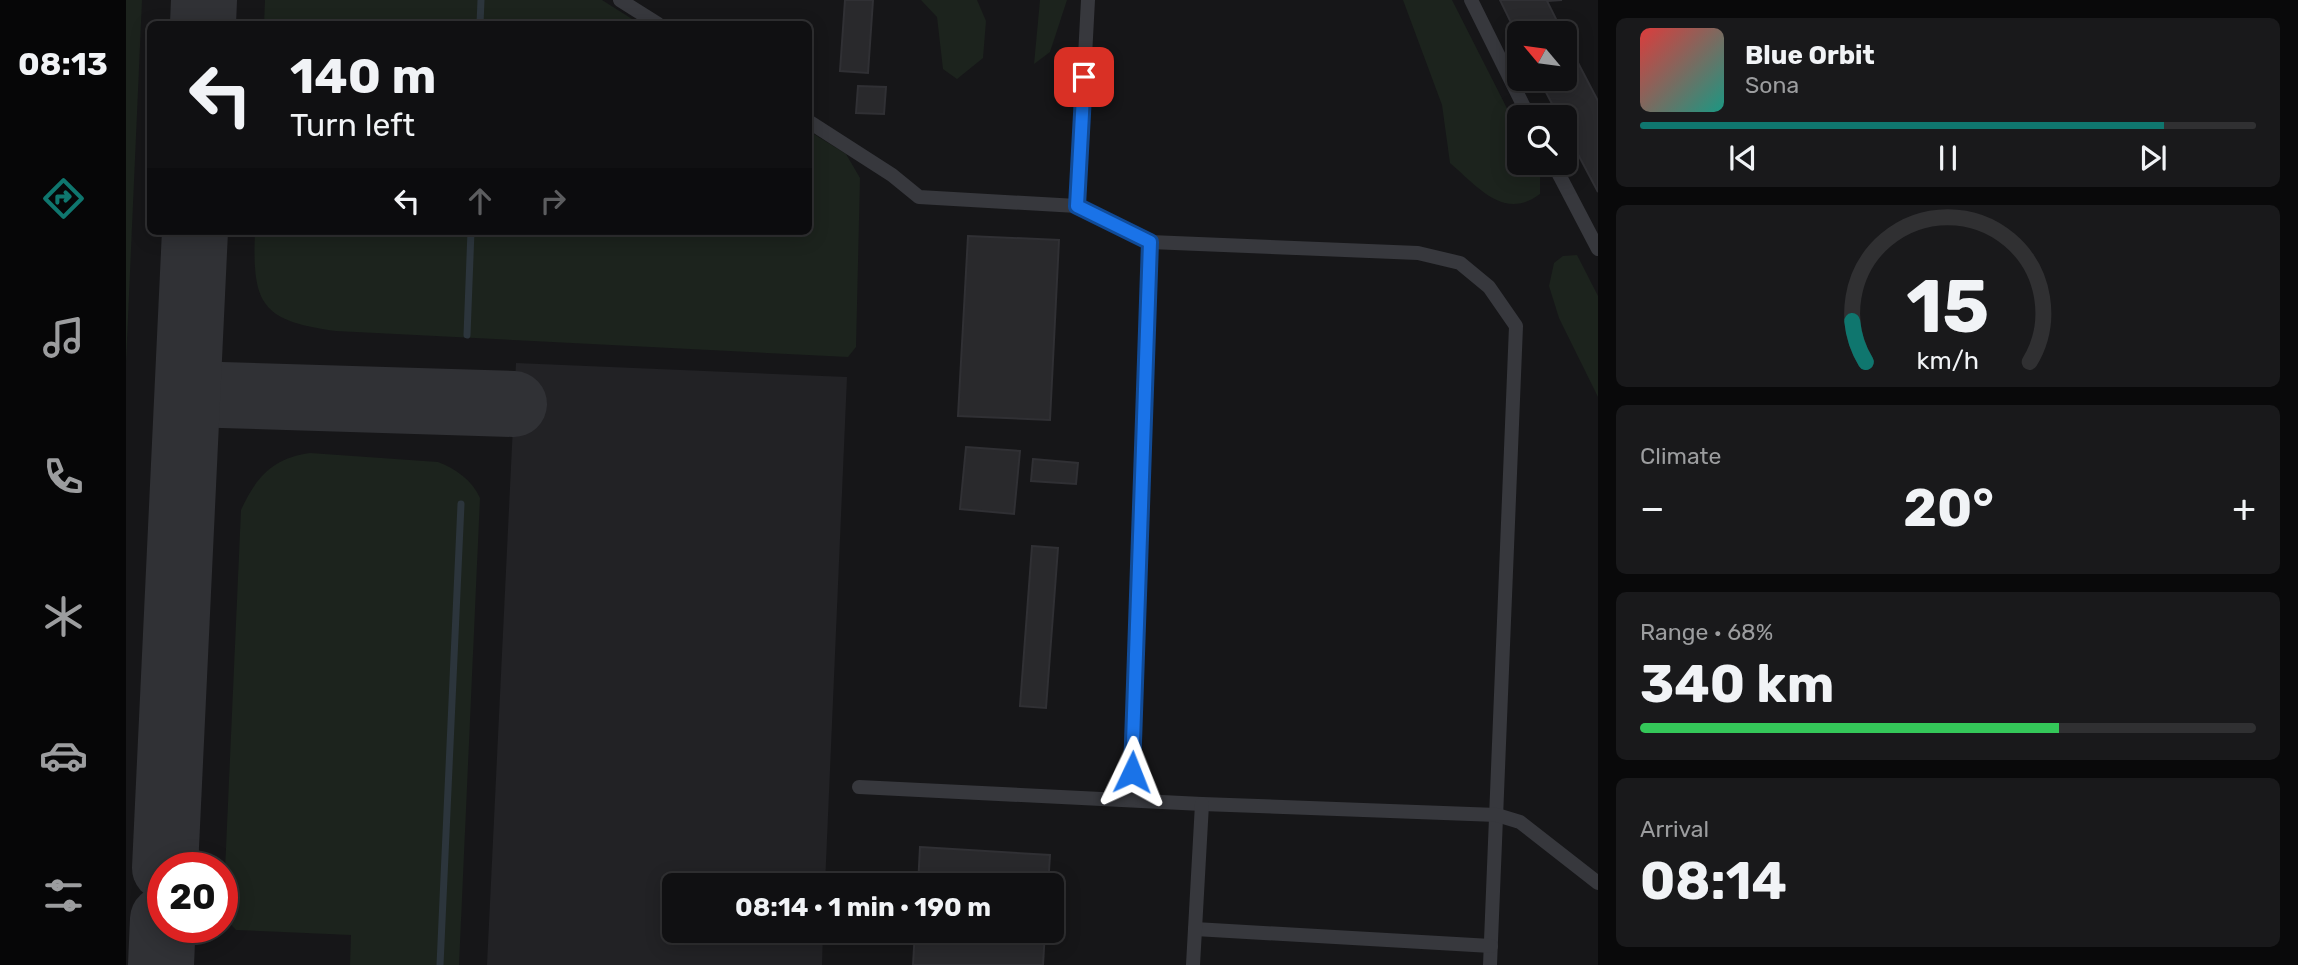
<!DOCTYPE html>
<html lang="en">
<head>
<meta charset="utf-8">
<style>
	:root { --surface:#101012; --page:#19191b; --text:#f1f3f6; --muted:#9c9d9f; --line:#303032; --accent:#0f766e }
	body { margin:0; font-family:Rubik,sans-serif; background:var(--page); color:var(--text); height:100vh; display:flex; flex-direction:column; font-size:26px; white-space:nowrap }
	* { box-sizing:border-box; margin:0 }
	p { font-size:23px; color:var(--muted) }
	.icon { flex:none; width:38px; height:38px; fill:none; stroke:currentColor; stroke-width:2; stroke-linecap:round; stroke-linejoin:round }
	.map { position:relative; flex:1; overflow:hidden }
	.sheet { display:flex; flex-direction:column; gap:18px; padding:18px; background:#09090a; width:700px }
	.sheet>* { flex:none }
	.top-card { position:absolute; left:21px; top:21px; width:665px; height:214px; border-radius:10px; box-shadow:0 4px 18px #0003,0 0 0 2px var(--line); background:#101012; color:var(--text); overflow:hidden }
	.needle { width:46px; rotate:299deg }
	.controls { position:absolute; left:1381px; top:21px; display:grid; gap:14px }
	.controls a { display:grid; place-items:center; width:70px; height:70px; border-radius:10px; background:var(--surface); box-shadow:0 4px 18px #0003,0 0 0 2px var(--line); font-size:35px }
	.speed { position:absolute; left:21px; top:852px; display:flex; gap:14px; font-size:35px; font-weight:700; text-align:center }
	.speed>* { display:grid; place-content:center; width:91px; height:91px; border-radius:50%; background:var(--surface); box-shadow:0 4px 18px #0003,0 0 0 2px var(--line); line-height:1 }
	.speed .limit { border:10px solid #d22; background:#fff; color:#111 }
	.pin { position:absolute; display:grid; place-items:center; width:60px; height:60px; color:#fff; margin:-30px; border-radius:14px; box-shadow:0 4px 10px #0006 }
	.me { position:absolute; width:77px; margin:-38px; rotate:2deg; stroke-linejoin:round; filter:drop-shadow(0 0 5px #0008) }
	.turn { display:flex; align-items:center; gap:24px; height:147px; padding:0 28px; font-size:32px }
	.turn .icon { width:91px; height:91px; stroke-width:2.5 }
	.turn b { display:block; font-size:49px; line-height:60px }
	.lanes { display:flex; align-items:center; height:66px; padding:0 28px; background:#0003; justify-content:center; gap:35px; direction:ltr }
	.lanes .off { opacity:.35 }
	.big { font-size:52px; font-weight:700; line-height:1.1 }
	.sheet .tile { flex:1; display:flex; flex-direction:column; justify-content:center; gap:10px; min-width:0; padding:0 24px; border-radius:10px; background:var(--page) }
	.sheet .dial { align-items:center; gap:0 }
	.dial svg { height:182px; overflow:visible; fill:none; stroke:var(--line); stroke-width:7; stroke-linecap:round; text-anchor:middle }
	.dial text { fill:var(--text); stroke:none }
	.song { display:flex; align-items:center; gap:21px }
	.cover { width:84px; height:84px; border-radius:10px; background:linear-gradient(135deg,hsl(0 70% 55%),hsl(170 70% 35%)) }
	.played { height:7px; border-radius:4px; background:linear-gradient(90deg,var(--accent) 85%,var(--line) 85%) }
	.keys { display:flex; justify-content:space-around; direction:ltr }
	.heat { display:flex; justify-content:space-between; align-items:center; font-size:38px; direction:ltr }
	.charge { height:10px; border-radius:5px; background:linear-gradient(90deg,#34c759 68%,var(--line) 0) }
	.trip { position:absolute; left:536px; top:873px; width:402px; height:70px; border-radius:10px; background:var(--surface); box-shadow:0 4px 18px #0003,0 0 0 2px var(--line); font-weight:700; line-height:70px; text-align:center }
	main { display:flex; flex:1; min-height:0 }
	.dock { display:flex; flex-direction:column; width:126px; justify-content:space-around; align-items:center; background:#060607; color:var(--muted) }
	.dock .icon { width:49px; height:49px }
	.dock .selected { color:var(--accent) }
	.dock b { font-size:32px; color:var(--text) }
	.map>svg:first-child { display:block }
	.built { fill:#222225 }
	.green { fill:#1c231d }
	.lines { fill:none; stroke-linecap:round; stroke-linejoin:round }
	.stream { stroke:#2c353c; stroke-width:7 }
	.taxiway { stroke:#303135; stroke-width:66 }
	.building { fill:#29292c; stroke:#303034; stroke-width:2 }
	.service { stroke:#37383d; stroke-width:14 }
	.route-casing { stroke:#114b97; stroke-width:18 }
	.route { stroke:#1a73e8; stroke-width:12 }
</style>
</head>
<body>
<main>
<nav class="dock">
<b>08:13</b>
<svg class="icon selected" aria-label="directions" viewBox="0 0 24 24"><path d="M12 3l9 9-9 9-9-9zM9 14v-3h6M13 9l2 2-2 2"/></svg>
<svg class="icon" aria-label="music" viewBox="0 0 24 24"><path d="M9 18V5l10-2v13"/><circle cx="6" cy="18" r="3"/><circle cx="16" cy="16" r="3"/></svg>
<svg class="icon" aria-label="phone" viewBox="0 0 24 24"><path d="M5 4h4l2 5-3 2q2 4 5 5l2-3 5 2v4C11 20 4 13 5 4z"/></svg>
<svg class="icon" aria-label="climate" viewBox="0 0 24 24"><path d="M12 3v18M4 7l16 10M4 17L20 7"/></svg>
<svg class="icon" aria-label="car" viewBox="0 0 24 24"><path d="M5 17H2v-5l4-1 3-4h7l3 4 3 1v5h-3M9 17h6M6 11h13"/><circle cx="7" cy="17" r="2"/><circle cx="17" cy="17" r="2"/></svg>
<svg class="icon" aria-label="filters" viewBox="0 0 24 24"><path d="M4 7h16M4 17h16"/><circle cx="9" cy="7" r="2"/><circle cx="15" cy="17" r="2"/></svg>
</nav>
<div class="map">
<svg width="1472" height="965" viewBox="0 0 1472 965">
	<rect width="100%" height="100%" fill="#161618"/>
	<path class="built" d="M 390,363 L 721,377 L 699,885 L 548,886 L 548,931 L 697,931 L 696,965 L 361,965 Z"/>
	<g class="green">
		<path d="M 0,0 L 16,0 L 0,363 Z"/>
		<path d="M 139,0 L 476,0 L 514,24 L 138,24 Z"/>
		<path d="M 795,0 L 851,0 L 860,21 L 857,58 L 831,79 L 817,69 L 811,17 Z"/>
		<path d="M 914,0 L 941,0 L 924,52 L 908,64 Z"/>
		<path d="M 1277,0 L 1326,0 L 1393,132 L 1393,163 L 1409,163 L 1414,174 L 1414,194 C 1378,221 1352,187 1324,163 L 1316,105 Z"/>
		<path d="M 683,131 L 720,154 L 734,178 L 730,347 L 722,357 L 210,331 C 135,321 126,304 129,231 L 682,231 Z"/>
		<path d="M 1451,255 L 1472,296 L 1472,397 L 1433,318 L 1423,286 L 1428,263 L 1437,256 Z"/>
		<path d="M 184,453 L 312,462 C 330,469 346,480 354,498 L 333,965 L 224,965 L 225,935 L 110,930 L 97,916 L 115,510 C 130,477 147,458 184,453 Z"/>
	</g>
	<g class="lines">
		<g class="stream">
			<path d="M 354,24 L 355,0"/>
			<path d="M 341,335 L 345,231"/>
			<path d="M 314,965 L 335,504"/>
		</g>
		<g class="taxiway">
			<path d="M 77,24 L 78,0"/>
			<path d="M 62,394 L 388,404"/>
			<path d="M 39,868 L 69,231"/>
			<path d="M 35,965 L 37,919"/>
		</g>
	</g>
	<g class="building">
		<path d="M 719,0 L 747,0 L 742,73 L 714,71 Z"/>
		<path d="M 1374,0 L 1436,0 L 1421,1 L 1437,33 L 1393,33 L 1393,39 Z"/>
		<path d="M 1438,36 L 1472,101 L 1472,192 L 1438,128 L 1438,117 L 1433,117 L 1413,79 L 1438,79 Z"/>
		<path d="M 732,86 L 760,87 L 758,114 L 730,113 Z"/>
		<path d="M 842,236 L 933,240 L 924,420 L 832,416 Z"/>
		<path d="M 840,447 L 894,451 L 888,514 L 834,509 Z"/>
		<path d="M 907,459 L 952,463 L 950,484 L 905,481 Z"/>
		<path d="M 906,546 L 932,548 L 920,708 L 894,706 Z"/>
		<path d="M 794,847 L 924,855 L 922,886 L 792,886 Z"/>
		<path d="M 789,931 L 919,931 L 917,965 L 787,965 Z"/>
	</g>
	<g class="lines">
		<g class="service">
			<path d="M 494,0 L 532,24"/>
			<path d="M 1345,0 L 1403,117"/>
			<path d="M 682,121 L 766,175 L 793,197 L 951,206 L 1024,242 L 1292,253 L 1334,263 L 1363,287 L 1390,326 L 1364,965"/>
			<path d="M 1427,163 L 1472,249"/>
			<path d="M 951,206 L 962,0"/>
			<path d="M 733,787 L 1076,804 L 1371,815 L 1394,822 L 1472,883"/>
			<path d="M 1005,800 L 1024,242"/>
			<path d="M 1069,929 L 1365,946"/>
			<path d="M 1067,965 L 1076,804"/>
		</g>
	</g>
	<g class="lines">
		<defs>
			<path id="route" d="M 958,77 L 951,206 L 1024,242 L 1006,772"/>
		</defs>
		<use href="#route" class="route-casing"/>
		<use href="#route" class="route"/>
	</g>
</svg>
<div class="controls">
<a><svg class="needle" viewBox="-14 -14 28 28"><path d="M0-13l5 13h-10z" fill="#e53935"/><path d="M0 13l5-13h-10z" fill="#9c9d9f"/></svg></a>
<a><svg class="icon" aria-label="search" viewBox="0 0 24 24"><circle cx="10" cy="10" r="6"/><path d="M15 15l6 6"/></svg></a>
</div>
<div class="speed"><div class="limit">20</div></div>
<div class="pin" style="left:958px;top:77px;background:#d93025"><svg class="icon" aria-label="arrive" viewBox="0 0 24 24"><path d="M6 21V4h12l-3 4 3 4H6"/></svg></div>
<svg class="me" style="left:1006px;top:772px" viewBox="-20 -20 40 40"><path d="M0-17L14 15 0 8-14 15z" fill="#1a73e8" stroke="#fff" stroke-width="4"/></svg>
<div class="trip">08:14 · 1 min · 190 m</div>
<div class="top-card">
<div class="turn"><svg class="icon" aria-label="left" viewBox="0 0 24 24"><path d="M17 20v-9H6M10 6l-5 5 5 5"/></svg><div><b>140 m</b>Turn left</div></div>
<div class="lanes"><svg class="icon" aria-label="left" viewBox="0 0 24 24"><path d="M17 20v-9H6M10 6l-5 5 5 5"/></svg><svg class="icon off" aria-label="ahead" viewBox="0 0 24 24"><path d="M12 20V5M6 11l6-6 6 6"/></svg><svg class="icon off" aria-label="right" viewBox="0 0 24 24"><path d="M7 20v-9h11M14 6l5 5-5 5"/></svg></div>
</div>
</div>
<section class="sheet">
<div class="tile">
<div class="song"><i class="cover"></i><div><b>Blue Orbit</b><p>Sona</p></div></div>
<div class="played"></div>
<div class="keys"><svg class="icon" aria-label="previous" viewBox="0 0 24 24"><path d="M18 5L8 12l10 7zM5 5v14"/></svg><svg class="icon" aria-label="pause" viewBox="0 0 24 24"><path d="M8 5v14M16 5v14"/></svg><svg class="icon" aria-label="next" viewBox="0 0 24 24"><path d="M6 5l10 7-10 7zM19 5v14"/></svg></div>
</div>
<div class="tile dial"><svg viewBox="0 0 100 80">
<path d="M14 69A42 42 0 1 1 86 69"/>
<path d="M14 69A42 42 0 0 1 8 51" stroke="#0f766e"/>
<text x="50" y="56" font-size="32" font-weight="700">15</text>
<text x="50" y="72" font-size="11">km/h</text>
</svg></div>
<div class="tile"><p>Climate</p>
<div class="heat"><a>−</a><b class="big">20°</b><a>+</a></div>
</div>
<div class="tile"><p>Range · 68%</p><b class="big">340 km</b><div class="charge"></div></div>
<div class="tile"><p>Arrival</p><b class="big">08:14</b></div>
</section>
</main>
</body>
</html>
